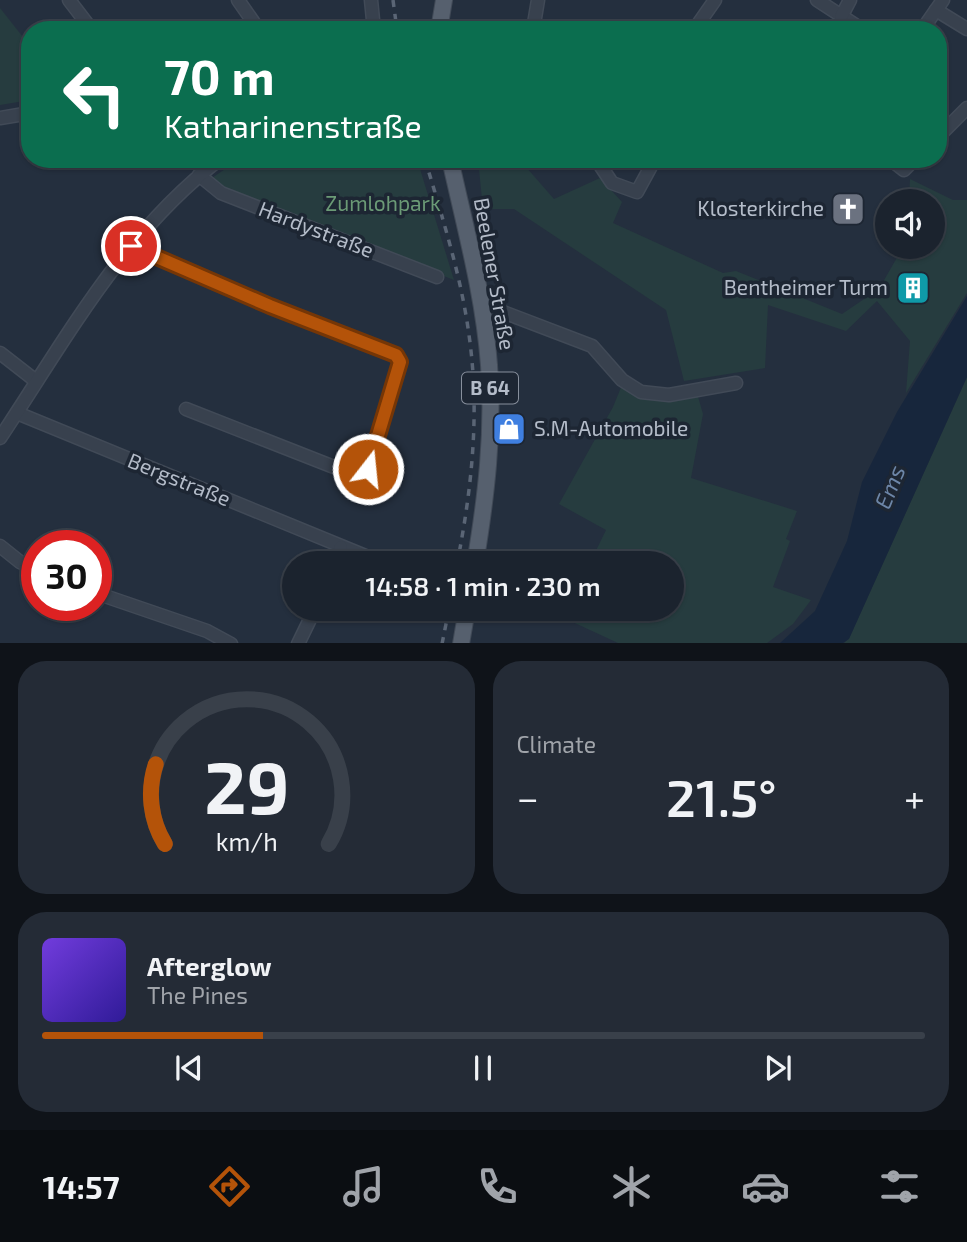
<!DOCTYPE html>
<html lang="en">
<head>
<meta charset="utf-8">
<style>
	:root { --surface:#1b232e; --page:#242b36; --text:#f1f3f6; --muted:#a0a4aa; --line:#39404a; --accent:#b45309 }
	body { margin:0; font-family:"Exo 2",sans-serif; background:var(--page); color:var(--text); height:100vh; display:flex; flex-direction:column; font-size:26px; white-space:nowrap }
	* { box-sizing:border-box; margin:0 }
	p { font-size:23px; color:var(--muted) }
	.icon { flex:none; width:38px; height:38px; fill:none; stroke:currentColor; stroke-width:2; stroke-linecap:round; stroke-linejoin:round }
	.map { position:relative; height:643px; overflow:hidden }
	.details { display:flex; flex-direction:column; gap:18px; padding:18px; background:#0f1319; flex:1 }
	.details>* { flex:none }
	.banner { position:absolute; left:21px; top:21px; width:926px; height:147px; border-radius:28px; box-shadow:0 2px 5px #0004,0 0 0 2px var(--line); background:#0b6e4f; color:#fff; overflow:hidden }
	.buttons { position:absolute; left:875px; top:189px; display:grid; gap:14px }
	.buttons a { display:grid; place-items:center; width:70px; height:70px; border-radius:50%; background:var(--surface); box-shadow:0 2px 5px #0004,0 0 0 2px var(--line); font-size:35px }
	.speed { position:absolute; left:21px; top:530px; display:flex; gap:14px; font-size:35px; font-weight:700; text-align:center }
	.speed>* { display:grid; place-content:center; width:91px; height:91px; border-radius:50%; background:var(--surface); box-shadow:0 2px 5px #0004,0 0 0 2px var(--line); line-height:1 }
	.speed .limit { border:10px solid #d22; background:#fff; color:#111 }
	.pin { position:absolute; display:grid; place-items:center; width:60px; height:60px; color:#fff; margin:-30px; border:4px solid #fff; border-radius:50%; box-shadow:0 2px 7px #0007 }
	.me { position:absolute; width:77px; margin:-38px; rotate:16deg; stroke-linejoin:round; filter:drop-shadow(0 0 5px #0008) }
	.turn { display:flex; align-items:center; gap:24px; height:147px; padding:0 28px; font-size:32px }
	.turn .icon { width:91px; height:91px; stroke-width:2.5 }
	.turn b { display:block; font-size:49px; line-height:60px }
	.big { font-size:52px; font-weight:600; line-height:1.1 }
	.details .tile { flex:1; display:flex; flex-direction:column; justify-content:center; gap:10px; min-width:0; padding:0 24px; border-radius:28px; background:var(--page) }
	.details .dial { align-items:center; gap:0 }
	.dial svg { height:182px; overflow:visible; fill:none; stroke:var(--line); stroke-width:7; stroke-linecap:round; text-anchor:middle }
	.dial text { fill:var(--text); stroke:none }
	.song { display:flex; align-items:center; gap:21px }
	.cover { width:84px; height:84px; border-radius:10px; background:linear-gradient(135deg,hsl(260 70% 55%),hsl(250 70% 35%)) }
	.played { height:7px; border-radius:4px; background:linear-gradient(90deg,var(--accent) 25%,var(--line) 25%) }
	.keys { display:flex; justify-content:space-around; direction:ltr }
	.heat { display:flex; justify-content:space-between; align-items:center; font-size:38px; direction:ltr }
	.details .tiles { flex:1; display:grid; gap:18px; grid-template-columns:1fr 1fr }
	.tile:last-child { grid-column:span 2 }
	.trip { position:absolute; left:282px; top:551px; width:402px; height:70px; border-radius:35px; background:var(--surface); box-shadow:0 2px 5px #0004,0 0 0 2px var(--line); font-weight:600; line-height:70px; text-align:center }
	.dock { display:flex; height:112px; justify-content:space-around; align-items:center; background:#0b0e12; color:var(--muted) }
	.dock .icon { width:49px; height:49px }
	.dock .on { color:var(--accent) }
	.dock b { font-size:32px; color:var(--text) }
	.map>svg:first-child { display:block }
	.green { fill:#263c3f }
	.water { fill:#17263c }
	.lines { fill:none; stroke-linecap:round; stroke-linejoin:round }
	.minor-casing { stroke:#414a57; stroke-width:15 }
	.major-casing { stroke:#414a57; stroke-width:18 }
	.minor { stroke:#38414e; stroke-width:12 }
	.major { stroke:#56606e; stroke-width:16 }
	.rail { stroke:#5a6575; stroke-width:3.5; stroke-dasharray:7 7; stroke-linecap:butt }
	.route-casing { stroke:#753606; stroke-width:18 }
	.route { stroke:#b45309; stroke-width:12 }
	.labels { text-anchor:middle; stroke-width:7; stroke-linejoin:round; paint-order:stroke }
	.shield { fill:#1d2633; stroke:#878f9c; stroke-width:2 }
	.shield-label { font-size:19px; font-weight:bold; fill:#b4bcc9 }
	.park-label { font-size:21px; fill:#6b9a76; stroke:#1d2633 }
	.poi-label { font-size:21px; fill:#b4bcc9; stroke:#1d2633; text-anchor:end }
	.street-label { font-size:21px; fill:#b4bcc9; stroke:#1d2633 }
	.water-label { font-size:23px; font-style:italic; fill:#6d86a8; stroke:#1d2633 }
</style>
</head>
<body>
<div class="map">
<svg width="967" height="644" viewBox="0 0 967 644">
	<rect width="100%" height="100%" fill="#242f3e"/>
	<g class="green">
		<path d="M 0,8 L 30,46 L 30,100 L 0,105 Z"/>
		<path d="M 240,159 L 417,159 L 454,280 L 223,190 L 212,178 Z"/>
		<path d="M 478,159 L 519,159 L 554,199 L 600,178 L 622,202 L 613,223 L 723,273 L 736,271 L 842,314 L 879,289 L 903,247 L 933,247 L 933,201 L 909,201 L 910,179 L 953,200 L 967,200 L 967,293 L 906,393 L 910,341 L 877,301 L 846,331 L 768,305 L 765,368 L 684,381 L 666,310 L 514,209 L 483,209 Z"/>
		<path d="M 967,377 L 967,643 L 843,644 L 849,638 Z"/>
		<path d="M 622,385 C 651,403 664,400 697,393 L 703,414 L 691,478 L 797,511 L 786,539 L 790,541 L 773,587 L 811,600 L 793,624 L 767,643 L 618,643 L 564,618 L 568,609 L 672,609 L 672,564 L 590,563 L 606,530 L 559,504 L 613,407 Z"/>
	</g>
	<path class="water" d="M 967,296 L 967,377 L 849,639 L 843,643 L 780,643 L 815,611 L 847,541 L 862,482 L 897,412 Z"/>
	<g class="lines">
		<defs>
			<g id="minor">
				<path d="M 69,0 L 92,30"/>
				<path d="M 238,0 L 259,30"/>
				<path d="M 371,0 L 374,30"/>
				<path d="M 817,0 L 863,30"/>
				<path d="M 936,10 L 967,29"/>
				<path d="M 841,17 L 850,0"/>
				<path d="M 533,30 L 538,0"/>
				<path d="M 694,30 L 715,0"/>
				<path d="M 922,30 L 943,0"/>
				<path d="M 0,118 L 30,113"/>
				<path d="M 938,137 L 967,108"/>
				<path d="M 596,159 L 612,183 L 637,192 L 655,159"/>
				<path d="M 890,159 L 904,170 L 915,159"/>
				<path d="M 199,175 L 221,193 L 437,277"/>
				<path d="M 131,246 L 270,306 L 396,355 L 400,362 L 368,469 L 362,478 L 186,409"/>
				<path d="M 482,304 L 592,346 L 622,380 L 641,392 L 669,395 L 736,383"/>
				<path d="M 0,353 L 36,381"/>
				<path d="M 17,413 L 385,564"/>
				<path d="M 0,438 C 66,339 123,233 220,159"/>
				<path d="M 0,546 L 20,562 L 37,570"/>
				<path d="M 334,564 L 341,547"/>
				<path d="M 96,593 L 207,631 L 231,644"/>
				<path d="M 298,644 L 315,609"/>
			</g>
			<g id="major">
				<path d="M 439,30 L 444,0"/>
				<path d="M 450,159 C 465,227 484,296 489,365 C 494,432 486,498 475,564"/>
				<path d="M 461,644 L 467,609"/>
			</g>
		</defs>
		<use href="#minor" class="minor-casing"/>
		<use href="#major" class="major-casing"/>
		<use href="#minor" class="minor"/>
		<use href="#major" class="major"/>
		<g class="rail">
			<path d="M 393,0 L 397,30"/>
			<path d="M 425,159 C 442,217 461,275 469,335 C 480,412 472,488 457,564"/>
			<path d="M 442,644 L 449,609"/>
		</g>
	</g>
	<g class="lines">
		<defs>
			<path id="route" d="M 131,246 L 270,306 L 396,355 L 400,362 L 368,469"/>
		</defs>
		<use href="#route" class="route-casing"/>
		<use href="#route" class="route"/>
	</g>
	<defs>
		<symbol id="church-square" viewBox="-11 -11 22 22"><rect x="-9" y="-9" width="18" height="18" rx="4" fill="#6b7280" stroke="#1d2633"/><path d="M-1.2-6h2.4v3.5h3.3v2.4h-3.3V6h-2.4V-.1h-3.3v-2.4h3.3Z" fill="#fff"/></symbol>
		<symbol id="building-square" viewBox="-11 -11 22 22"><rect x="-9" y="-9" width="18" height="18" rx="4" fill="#0f9aa8" stroke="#1d2633"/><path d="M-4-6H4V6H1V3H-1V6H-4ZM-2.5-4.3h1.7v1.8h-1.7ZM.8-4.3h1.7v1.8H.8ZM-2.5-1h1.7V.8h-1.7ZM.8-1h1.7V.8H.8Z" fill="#fff"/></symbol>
		<symbol id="shop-square" viewBox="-11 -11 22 22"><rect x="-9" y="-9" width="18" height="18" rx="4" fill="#3f7fe0" stroke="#1d2633"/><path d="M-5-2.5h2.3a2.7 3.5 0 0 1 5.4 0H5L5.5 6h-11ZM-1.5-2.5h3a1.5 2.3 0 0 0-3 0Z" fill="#fff"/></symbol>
	</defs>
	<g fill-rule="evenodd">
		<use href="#church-square" x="829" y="190" width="38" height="38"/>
		<use href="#building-square" x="894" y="269" width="38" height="38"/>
		<use href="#shop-square" x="490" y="410" width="38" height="38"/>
	</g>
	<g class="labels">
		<rect class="shield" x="462" y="372.5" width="56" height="31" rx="5"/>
		<g class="shield-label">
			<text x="490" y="395">B 64</text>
		</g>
		<g class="park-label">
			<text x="383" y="211">Zumlohpark</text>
		</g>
		<g class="poi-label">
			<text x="824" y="216">Klosterkirche</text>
			<text x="888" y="295">Bentheimer Turm</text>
			<text x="534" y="436" text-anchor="start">S.M-Automobile</text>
		</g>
		<g class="street-label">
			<text transform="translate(316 230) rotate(21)" y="7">Hardystraße</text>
			<text transform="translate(494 274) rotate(80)" y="7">Beelener Straße</text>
			<text transform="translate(179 480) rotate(22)" y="7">Bergstraße</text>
		</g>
		<g class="water-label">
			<text transform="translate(890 487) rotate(-68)" y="8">Ems</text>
		</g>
	</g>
</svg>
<div class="buttons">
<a><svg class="icon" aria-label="sound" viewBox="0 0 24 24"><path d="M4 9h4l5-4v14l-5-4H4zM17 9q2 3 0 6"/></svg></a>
</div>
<div class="speed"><div class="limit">30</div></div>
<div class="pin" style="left:131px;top:246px;background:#d93025"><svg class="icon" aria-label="arrive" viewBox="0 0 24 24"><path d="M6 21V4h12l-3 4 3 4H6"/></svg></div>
<svg class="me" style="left:368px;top:469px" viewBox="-20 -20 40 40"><circle r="17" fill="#b45309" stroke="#fff" stroke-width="3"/><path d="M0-11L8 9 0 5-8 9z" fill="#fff"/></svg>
<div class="trip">14:58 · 1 min · 230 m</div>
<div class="banner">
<div class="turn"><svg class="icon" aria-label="left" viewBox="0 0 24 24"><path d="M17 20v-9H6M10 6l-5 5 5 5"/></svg><div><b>70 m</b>Katharinenstraße</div></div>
</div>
</div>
<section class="details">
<div class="tiles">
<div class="tile dial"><svg viewBox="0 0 100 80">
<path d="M14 69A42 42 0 1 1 86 69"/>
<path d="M14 69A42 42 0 0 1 10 34" stroke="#b45309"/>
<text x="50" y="56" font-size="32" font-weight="700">29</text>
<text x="50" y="72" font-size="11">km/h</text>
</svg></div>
<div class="tile"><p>Climate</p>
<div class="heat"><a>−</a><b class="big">21.5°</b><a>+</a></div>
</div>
<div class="tile">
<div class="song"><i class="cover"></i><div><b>Afterglow</b><p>The Pines</p></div></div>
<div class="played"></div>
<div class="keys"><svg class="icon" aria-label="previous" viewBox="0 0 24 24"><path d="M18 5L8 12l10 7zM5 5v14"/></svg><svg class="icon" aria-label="pause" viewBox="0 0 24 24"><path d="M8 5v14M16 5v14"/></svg><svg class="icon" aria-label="next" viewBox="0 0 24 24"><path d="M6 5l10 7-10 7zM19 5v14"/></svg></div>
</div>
</div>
</section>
<nav class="dock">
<b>14:57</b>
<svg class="icon on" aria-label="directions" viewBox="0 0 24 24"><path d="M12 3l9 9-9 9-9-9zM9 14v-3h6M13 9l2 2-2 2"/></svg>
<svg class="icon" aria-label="music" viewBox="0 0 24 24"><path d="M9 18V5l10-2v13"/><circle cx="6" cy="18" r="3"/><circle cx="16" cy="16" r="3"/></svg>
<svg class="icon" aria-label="phone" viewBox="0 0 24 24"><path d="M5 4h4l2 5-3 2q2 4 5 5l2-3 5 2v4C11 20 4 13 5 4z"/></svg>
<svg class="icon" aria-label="climate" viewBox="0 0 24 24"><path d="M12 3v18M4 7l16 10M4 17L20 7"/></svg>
<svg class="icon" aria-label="car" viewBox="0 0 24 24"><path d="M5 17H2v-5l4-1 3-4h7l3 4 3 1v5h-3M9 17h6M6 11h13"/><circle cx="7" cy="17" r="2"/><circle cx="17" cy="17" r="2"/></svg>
<svg class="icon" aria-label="filters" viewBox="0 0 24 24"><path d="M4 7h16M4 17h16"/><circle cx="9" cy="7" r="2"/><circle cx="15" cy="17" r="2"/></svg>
</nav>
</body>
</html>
